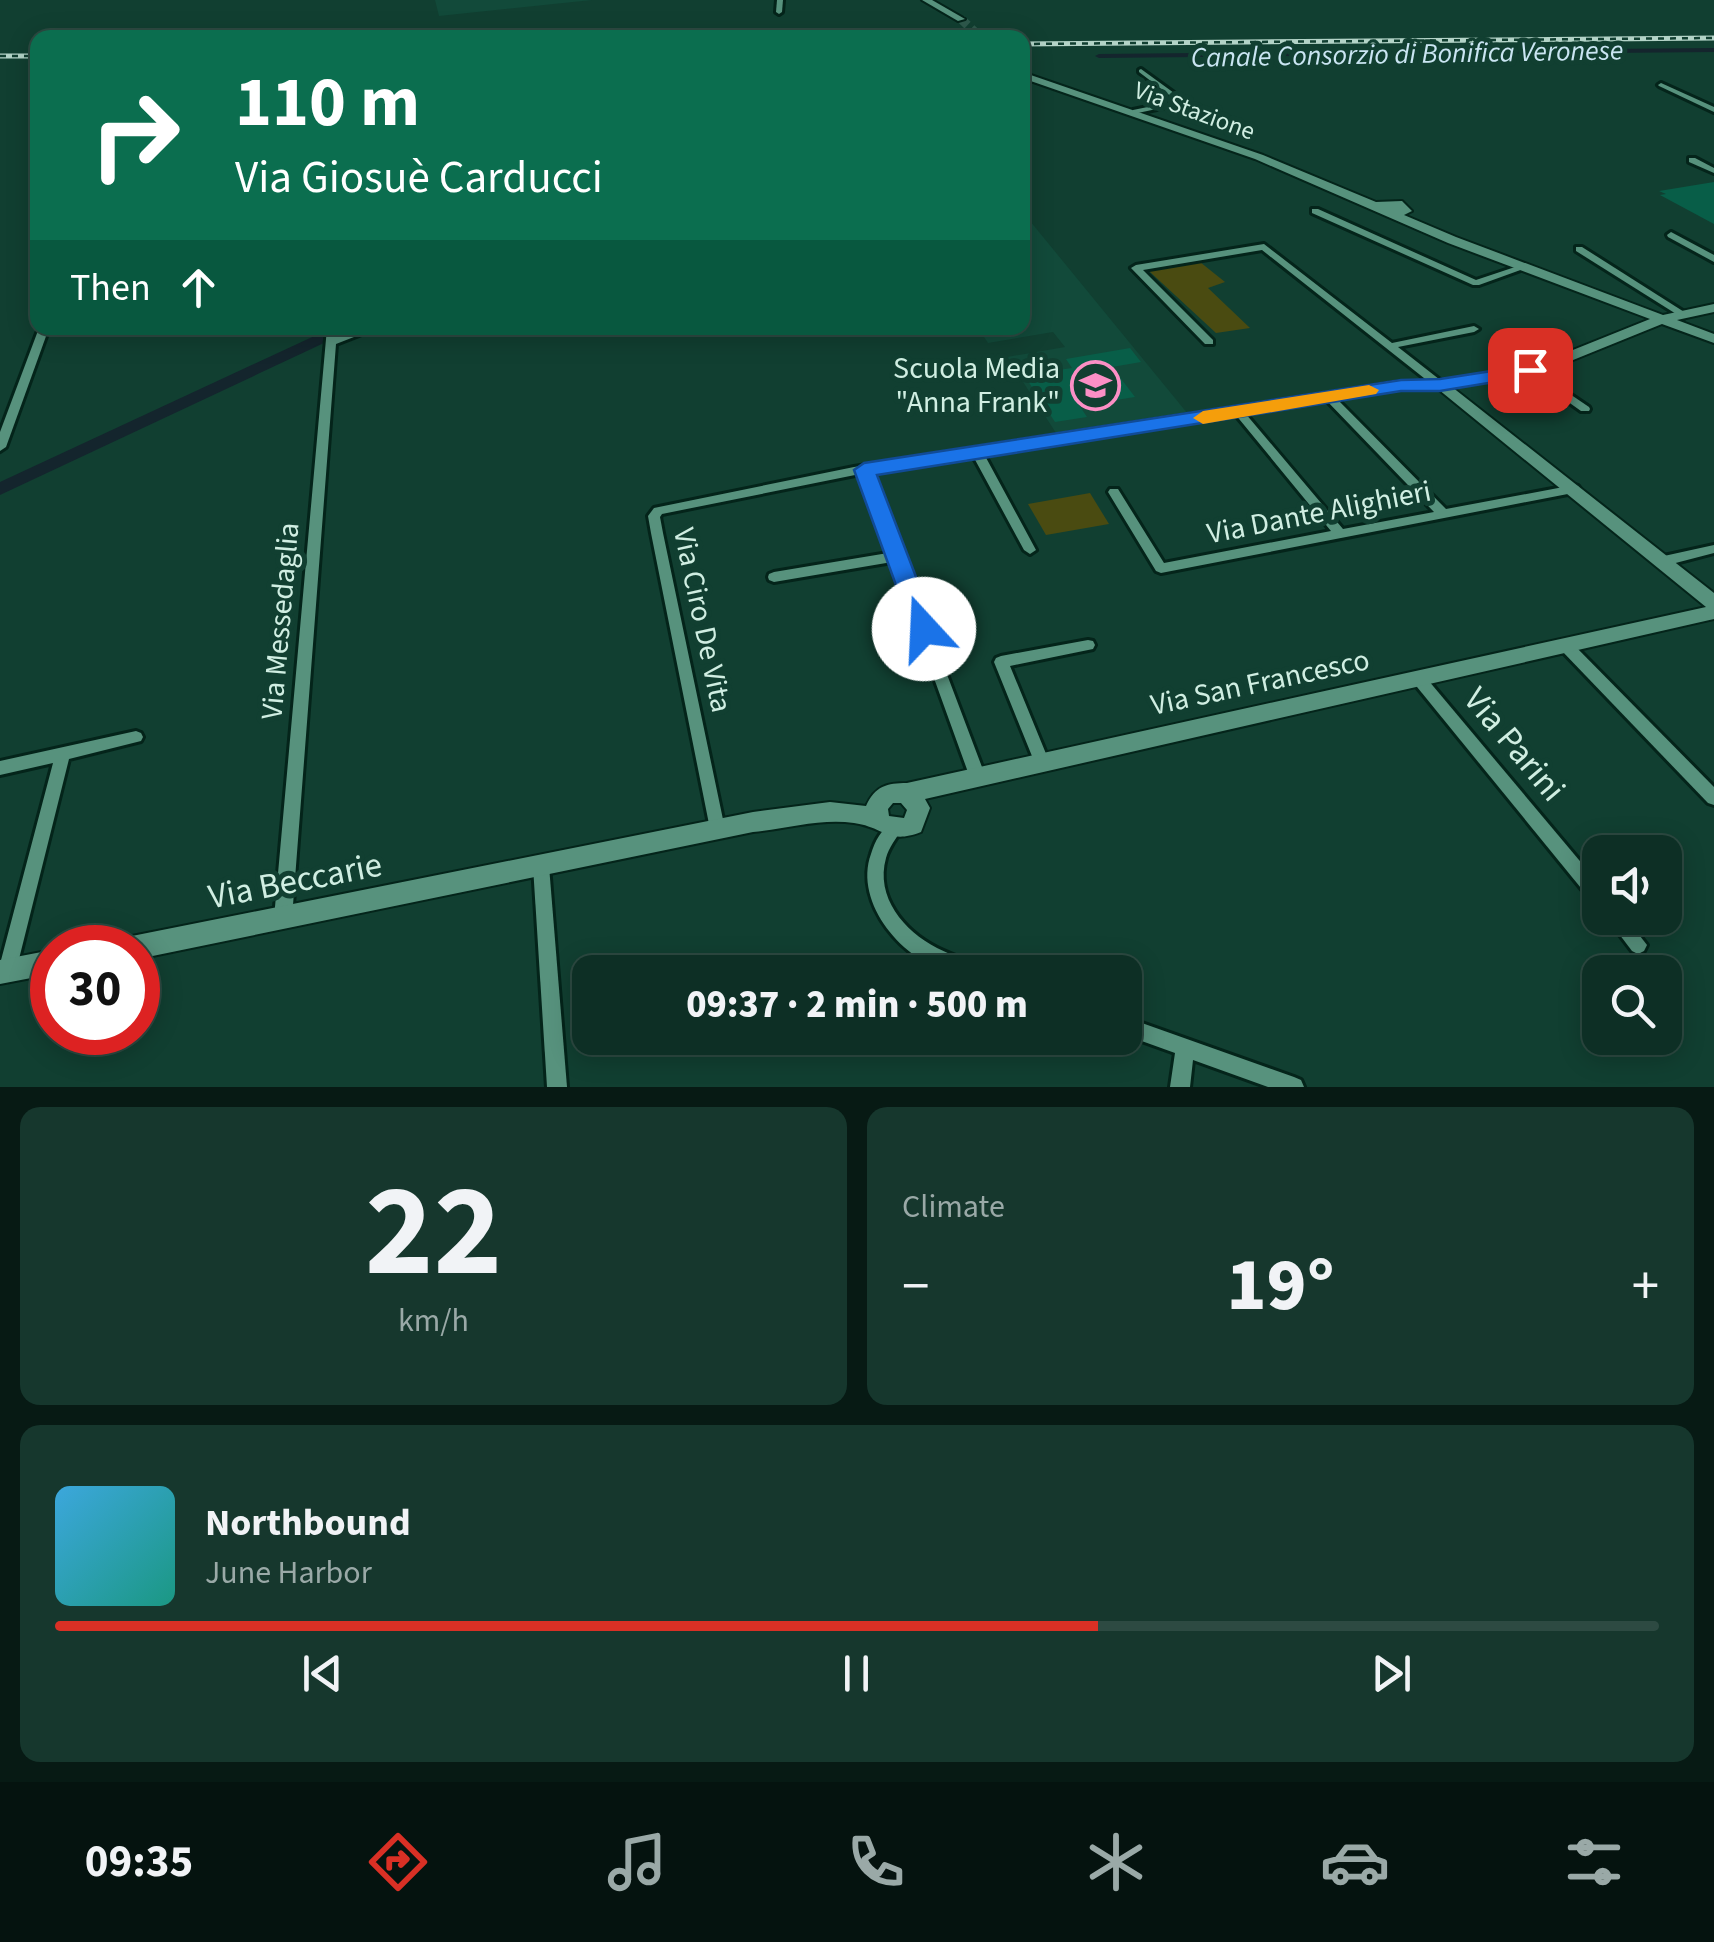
<!DOCTYPE html>
<html lang="en">
<head>
<meta charset="utf-8">
<style>
	:root { --surface:#0d2f25; --page:#16372d; --text:#f1f3f6; --muted:#9aa9a7; --line:#2d4a42; --accent:#d93025 }
	body { margin:0; font-family:"Source Sans 3",sans-serif; background:var(--page); color:var(--text); height:100vh; display:flex; flex-direction:column; font-size:38px; white-space:nowrap }
	* { box-sizing:border-box; margin:0 }
	p { font-size:32px; color:var(--muted) }
	.icon { flex:none; width:55px; height:55px; fill:none; stroke:currentColor; stroke-width:2; stroke-linecap:round; stroke-linejoin:round }
	.map { position:relative; height:1087px; overflow:hidden }
	.side { display:flex; flex-direction:column; gap:20px; padding:20px; background:#071a14; flex:1 }
	.side>* { flex:none }
	.guide { position:absolute; left:30px; top:30px; width:1000px; height:305px; border-radius:20px; box-shadow:0 5px 25px #0003,0 0 0 2px var(--line); background:#0b6e4f; color:#fff; overflow:hidden }
	.controls { position:absolute; left:1582px; top:835px; display:grid; gap:20px }
	.controls a { display:grid; place-items:center; width:100px; height:100px; border-radius:20px; background:var(--surface); box-shadow:0 5px 25px #0003,0 0 0 2px var(--line); font-size:50px }
	.speed { position:absolute; left:30px; top:925px; display:flex; gap:20px; font-size:50px; font-weight:700; text-align:center }
	.speed>* { display:grid; place-content:center; width:130px; height:130px; border-radius:50%; background:var(--surface); box-shadow:0 5px 25px #0003,0 0 0 2px var(--line); line-height:1 }
	.speed .limit { border:15px solid #d22; background:#fff; color:#111 }
	.pin { position:absolute; display:grid; place-items:center; width:85px; height:85px; color:#fff; margin:-42px; border-radius:20px; box-shadow:0 5px 15px #0006 }
	.me { position:absolute; width:110px; margin:-55px; rotate:340deg; stroke-linejoin:round; filter:drop-shadow(0 0 8px #0008) }
	.turn { display:flex; align-items:center; gap:35px; height:210px; padding:0 40px; font-size:45px }
	.turn .icon { width:130px; height:130px; stroke-width:2.5 }
	.turn b { display:block; font-size:70px; line-height:85px }
	.then { display:flex; align-items:center; height:95px; padding:0 40px; background:#0003; gap:20px; font-size:38px }
	.big { font-size:75px; font-weight:800; line-height:1.1 }
	.side .card { flex:1; display:flex; flex-direction:column; justify-content:center; gap:15px; min-width:0; padding:0 35px; border-radius:20px; background:var(--page) }
	.side .dial { align-items:center; gap:0 }
	.dial b { font-size:130px; line-height:1 }
	.song { display:flex; align-items:center; gap:30px }
	.cover { width:120px; height:120px; border-radius:15px; background:linear-gradient(135deg,hsl(200 70% 55%),hsl(170 70% 35%)) }
	.played { height:10px; border-radius:5px; background:linear-gradient(90deg,var(--accent) 65%,var(--line) 65%) }
	.keys { display:flex; justify-content:space-around; direction:ltr }
	.heat { display:flex; justify-content:space-between; align-items:center; font-size:55px; direction:ltr }
	.side .tiles { flex:1; display:grid; gap:20px; grid-template-columns:1fr 1fr }
	.card:last-child { grid-column:span 2 }
	.trip { position:absolute; left:572px; top:955px; width:570px; height:100px; border-radius:20px; background:var(--surface); box-shadow:0 5px 25px #0003,0 0 0 2px var(--line); font-weight:800; line-height:100px; text-align:center }
	.menu { display:flex; height:160px; justify-content:space-around; align-items:center; background:#05130f; color:var(--muted) }
	.menu .icon { width:70px; height:70px }
	.menu .current { color:var(--accent) }
	.menu b { font-size:45px; color:var(--text) }
	.map>svg:first-child { display:block }
	.built { fill:#124a3a }
	.green { fill:#4a4b11 }
	.water { fill:#14252d }
	.lines { fill:none; stroke-linecap:round; stroke-linejoin:round }
	.canal { fill:#14252d; fill-rule:evenodd }
	.building { fill:#085e48 }
	.secondary-tunnel { stroke:#2e594c; stroke-width:9; stroke-dasharray:9 5; stroke-linecap:butt }
	.street-casing { stroke:#04241a; stroke-width:6 }
	.secondary-casing { stroke:#04241a; stroke-width:4 }
	.street { fill:#57927d; fill-rule:evenodd }
	.secondary { fill:#57927d; fill-rule:evenodd }
	.rail-casing { stroke:#b3d3c7; stroke-width:5 }
	.rail { stroke:#113f31; stroke-width:2.5; stroke-dasharray:6; stroke-linecap:butt }
	.route { fill:#1a73e8; stroke:#114b97; stroke-width:2.5 }
	.slow { fill:#f59e0b }
	.labels { text-anchor:middle; stroke-width:10; stroke-linejoin:round; paint-order:stroke }
	.far-street-label { font-size:25px; fill:#d0eee2; stroke:#113f31 }
	.far-water-label { font-size:28px; font-style:italic; fill:#cae5f2; stroke:#113f31 }
	.poi-label { font-size:30px; fill:#d0eee2; stroke:#113f31; text-anchor:end }
	.street-label { font-size:30px; fill:#d0eee2; stroke:#113f31 }
	.near-street-label { font-size:35px; fill:#d0eee2; stroke:#113f31 }
</style>
</head>
<body>
<div class="map">
<svg width="1714" height="1087" viewBox="0 0 1714 1087">
	<rect width="100%" height="100%" fill="#113f31"/>
	<g class="built">
		<path d="M 435,0 L 592,0 L 439,16 Z"/>
		<path d="M 1030,221 L 1188,414 L 1056,433 L 1007,357 L 1065,347 L 1053,332 L 988,343 L 978,328 L 1022,328 L 1023,222 Z"/>
	</g>
	<g class="green">
		<path d="M 1200,262 L 1225,282 L 1208,288 L 1250,328 L 1216,333 L 1149,271 Z"/>
		<path d="M 1090,493 L 1109,524 L 1046,535 L 1028,504 Z"/>
	</g>
	<path class="water" d="M 323,332 L 324,343 L 0,495 L 0,482 Z"/>
	<g class="lines">
		<g class="canal">
			<path d="M 1714,48 L 1714,52 L 1099,58 L 1095,56 L 1099,54 Z"/>
			<path d="M 335,328 L 350,328 L 311,348 L 303,348 L 301,345 Z"/>
		</g>
	</g>
	<g class="building">
		<path d="M 1714,182 L 1714,224 L 1660,195 L 1666,194 L 1659,191 Z"/>
		<path d="M 1130,348 L 1141,362 L 1112,367 L 1135,397 L 1116,400 L 1106,387 L 1071,393 L 1087,417 L 1055,422 L 1024,375 L 1072,368 L 1066,359 Z"/>
	</g>
	<g class="lines">
		<path class="secondary-tunnel" d="M 961,19 L 976,33"/>
		<defs>
			<g id="street">
				<path d="M 777,0 L 783,0 L 782,12 L 779,14 L 776,12 Z"/>
				<path d="M 1141,69 L 1185,101 L 1185,103 L 1133,114 L 1133,110 L 1177,101 L 1139,72 L 1139,70 Z"/>
				<path d="M 1661,83 L 1714,107 L 1714,112 L 1659,86 L 1658,85 Z"/>
				<path d="M 1689,158 L 1695,158 L 1714,168 L 1714,173 L 1689,162 Z"/>
				<path d="M 1312,209 L 1318,209 L 1476,280 L 1524,264 L 1529,267 L 1479,285 L 1473,285 L 1312,213 Z"/>
				<path d="M 1671,232 L 1714,255 L 1714,262 L 1668,237 L 1667,235 Z"/>
				<path d="M 1264,244 L 1392,343 L 1474,326 L 1479,329 L 1474,332 L 1398,347 L 1444,383 L 1444,387 L 1401,388 L 1336,398 L 1446,509 L 1574,485 L 1578,486 L 1580,489 L 1578,492 L 1161,573 L 1156,571 L 1108,492 L 1110,489 L 1118,489 L 1164,563 L 1331,531 L 1235,414 L 984,454 L 1036,550 L 1030,554 L 1024,550 L 973,456 L 871,472 L 901,552 L 904,556 L 903,558 L 985,775 L 982,780 L 977,782 L 972,780 L 969,775 L 892,562 L 774,582 L 769,580 L 768,577 L 769,574 L 774,572 L 888,553 L 860,474 L 662,514 L 660,517 L 663,533 L 725,829 L 723,834 L 717,836 L 711,834 L 651,533 L 648,516 L 654,508 L 854,467 L 1401,382 L 1429,382 L 1262,250 L 1143,270 L 1213,340 L 1213,344 L 1205,344 L 1131,268 L 1136,265 ZM 1326,400 L 1434,512 L 1343,529 L 1245,413 Z"/>
				<path d="M 1576,247 L 1582,247 L 1689,315 L 1684,318 L 1681,317 L 1576,251 Z"/>
				<path d="M 39,328 L 49,328 L 6,447 L 0,451 L 0,432 Z"/>
				<path d="M 327,328 L 337,328 L 336,337 L 364,328 L 377,328 L 336,344 L 292,918 L 289,924 L 283,926 L 277,924 L 274,918 Z"/>
				<path d="M 1530,367 L 1589,407 L 1590,409 L 1589,411 L 1581,411 L 1526,372 L 1526,368 Z"/>
				<path d="M 1714,545 L 1714,553 L 1664,566 L 1658,561 L 1664,556 Z"/>
				<path d="M 1088,640 L 1093,641 L 1095,645 L 1093,649 L 1010,666 L 1049,761 L 1046,766 L 1041,768 L 1036,766 L 994,662 L 996,658 L 1001,656 Z"/>
				<path d="M 1567,642 L 1572,643 L 1714,787 L 1714,805 L 1708,803 L 1562,651 L 1560,647 L 1562,643 Z"/>
				<path d="M 1418,672 L 1423,674 L 1600,885 L 1600,906 L 1594,904 L 1413,682 L 1411,678 L 1413,674 Z"/>
				<path d="M 136,731 L 141,733 L 143,737 L 141,741 L 69,759 L 16,971 L 13,977 L 7,980 L 1,977 L 0,964 L 53,763 L 0,775 L 0,761 Z"/>
				<path d="M 893,823 L 899,825 L 901,830 C 896,839 889,847 886,858 C 875,897 904,931 937,948 C 951,955 966,960 981,966 L 984,972 C 974,972 962,974 952,972 C 904,963 853,903 871,854 C 875,841 881,829 893,823 Z"/>
				<path d="M 541,858 L 547,861 L 549,866 L 567,1087 L 547,1087 L 533,866 L 535,861 Z"/>
				<path d="M 1607,918 L 1626,918 L 1647,945 L 1644,951 L 1638,954 L 1632,951 Z"/>
				<path d="M 1125,1017 L 1294,1077 L 1301,1080 L 1304,1087 L 1268,1087 L 1193,1060 L 1190,1087 L 1170,1087 L 1175,1053 L 1125,1035 Z"/>
			</g>
			<g id="secondary">
				<path d="M 922,0 L 932,0 L 965,19 L 958,21 Z"/>
				<path d="M 976,30 L 979,31 L 983,38 L 974,38 L 972,33 Z"/>
				<path d="M 1022,72 L 1263,155 L 1376,202 L 1402,201 L 1412,211 L 1404,215 L 1456,237 L 1663,315 L 1714,304 L 1714,312 L 1677,320 L 1714,334 L 1714,343 L 1662,324 L 1541,373 L 1452,387 L 1714,593 L 1714,619 L 925,799 L 930,808 L 921,832 C 888,845 884,827 854,823 C 821,818 786,829 753,832 L 138,959 L 138,948 L 120,948 L 123,939 L 132,936 L 753,812 L 830,802 L 866,806 C 875,786 887,783 907,783 L 1706,607 L 1433,385 L 1440,381 L 1533,366 L 1650,319 L 1448,243 L 1255,159 L 1022,78 ZM 893,803 L 901,803 L 907,810 L 904,818 L 889,816 L 888,809 Z"/>
				<path d="M 52,950 L 52,974 L 0,984 L 0,960 Z"/>
			</g>
		</defs>
		<use href="#street" class="street-casing"/>
		<use href="#secondary" class="secondary-casing"/>
		<use href="#street" class="street"/>
		<use href="#secondary" class="secondary"/>
		<defs>
			<g id="rail">
				<path d="M 1022,44 L 1714,38"/>
				<path d="M 0,56 L 38,56"/>
			</g>
		</defs>
		<use href="#rail" class="rail-casing"/>
		<use href="#rail" class="rail"/>
	</g>
	<path class="route" d="M 1530,365 L 1540,370 L 1537,375 L 1440,391 L 1401,391 L 877,475 L 936,629 L 933,635 L 915,635 L 912,629 L 854,470 L 864,463 L 1401,380 L 1440,379 Z"/>
	<path class="slow" d="M 1369,385 L 1379,390 L 1376,394 L 1203,424 L 1193,418 L 1203,411 Z"/>
	<defs>
		<symbol id="school-ring" viewBox="-11 -11 22 22"><circle r="9.5" fill="#113f31" stroke="#fb8fc5" stroke-width="1.5"/><path d="M0-5L7-2L0 1L-7-2ZM-4 1L0 2.5L4 1V4Q0 6-4 4Z" fill="#fb8fc5"/></symbol>
	</defs>
	<g fill-rule="evenodd">
		<use href="#school-ring" x="1068" y="358" width="55" height="55"/>
	</g>
	<g class="labels">
		<g class="far-street-label">
			<text transform="translate(1195 110) rotate(20)" y="9">Via Stazione</text>
		</g>
		<g class="far-water-label">
			<text transform="translate(1407 53) rotate(-1)" y="10">Canale Consorzio di Bonifica Veronese</text>
		</g>
		<g class="poi-label">
			<text x="1060" y="378">Scuola Media<tspan x="1060" dy="34">"Anna Frank"</tspan></text>
		</g>
		<g class="street-label">
			<text transform="translate(1319 512) rotate(-11)" y="10">Via Dante Alighieri</text>
			<text transform="translate(703 620) rotate(78)" y="10">Via Ciro De Vita</text>
			<text transform="translate(280 621) rotate(-85)" y="10">Via Messedaglia</text>
			<text transform="translate(1260 682) rotate(-12)" y="10">Via San Francesco</text>
		</g>
		<g class="near-street-label">
			<text transform="translate(1515 744) rotate(50)" y="12">Via Parini</text>
			<text transform="translate(295 880) rotate(-11)" y="12">Via Beccarie</text>
		</g>
	</g>
</svg>
<div class="controls">
<a><svg class="icon" aria-label="sound" viewBox="0 0 24 24"><path d="M4 9h4l5-4v14l-5-4H4zM17 9q2 3 0 6"/></svg></a>
<a><svg class="icon" aria-label="search" viewBox="0 0 24 24"><circle cx="10" cy="10" r="6"/><path d="M15 15l6 6"/></svg></a>
</div>
<div class="speed"><div class="limit">30</div></div>
<div class="pin" style="left:1530px;top:370px;background:#d93025"><svg class="icon" aria-label="arrive" viewBox="0 0 24 24"><path d="M6 21V4h12l-3 4 3 4H6"/></svg></div>
<svg class="me" style="left:924px;top:629px" viewBox="-20 -20 40 40"><circle r="19" fill="#fff"/><path d="M0-13L10 11 0 6-10 11z" fill="#1a73e8"/></svg>
<div class="trip">09:37 · 2 min · 500 m</div>
<div class="guide">
<div class="turn"><svg class="icon" aria-label="right" viewBox="0 0 24 24"><path d="M7 20v-9h11M14 6l5 5-5 5"/></svg><div><b>110 m</b>Via Giosuè Carducci</div></div>
<div class="then">Then<svg class="icon" aria-label="ahead" viewBox="0 0 24 24"><path d="M12 20V5M6 11l6-6 6 6"/></svg></div>
</div>
</div>
<section class="side">
<div class="tiles">
<div class="card dial"><b>22</b><p>km/h</p></div>
<div class="card"><p>Climate</p>
<div class="heat"><a>−</a><b class="big">19°</b><a>+</a></div>
</div>
<div class="card">
<div class="song"><i class="cover"></i><div><b>Northbound</b><p>June Harbor</p></div></div>
<div class="played"></div>
<div class="keys"><svg class="icon" aria-label="previous" viewBox="0 0 24 24"><path d="M18 5L8 12l10 7zM5 5v14"/></svg><svg class="icon" aria-label="pause" viewBox="0 0 24 24"><path d="M8 5v14M16 5v14"/></svg><svg class="icon" aria-label="next" viewBox="0 0 24 24"><path d="M6 5l10 7-10 7zM19 5v14"/></svg></div>
</div>
</div>
</section>
<nav class="menu">
<b>09:35</b>
<svg class="icon current" aria-label="directions" viewBox="0 0 24 24"><path d="M12 3l9 9-9 9-9-9zM9 14v-3h6M13 9l2 2-2 2"/></svg>
<svg class="icon" aria-label="music" viewBox="0 0 24 24"><path d="M9 18V5l10-2v13"/><circle cx="6" cy="18" r="3"/><circle cx="16" cy="16" r="3"/></svg>
<svg class="icon" aria-label="phone" viewBox="0 0 24 24"><path d="M5 4h4l2 5-3 2q2 4 5 5l2-3 5 2v4C11 20 4 13 5 4z"/></svg>
<svg class="icon" aria-label="climate" viewBox="0 0 24 24"><path d="M12 3v18M4 7l16 10M4 17L20 7"/></svg>
<svg class="icon" aria-label="car" viewBox="0 0 24 24"><path d="M5 17H2v-5l4-1 3-4h7l3 4 3 1v5h-3M9 17h6M6 11h13"/><circle cx="7" cy="17" r="2"/><circle cx="17" cy="17" r="2"/></svg>
<svg class="icon" aria-label="filters" viewBox="0 0 24 24"><path d="M4 7h16M4 17h16"/><circle cx="9" cy="7" r="2"/><circle cx="15" cy="17" r="2"/></svg>
</nav>
</body>
</html>
